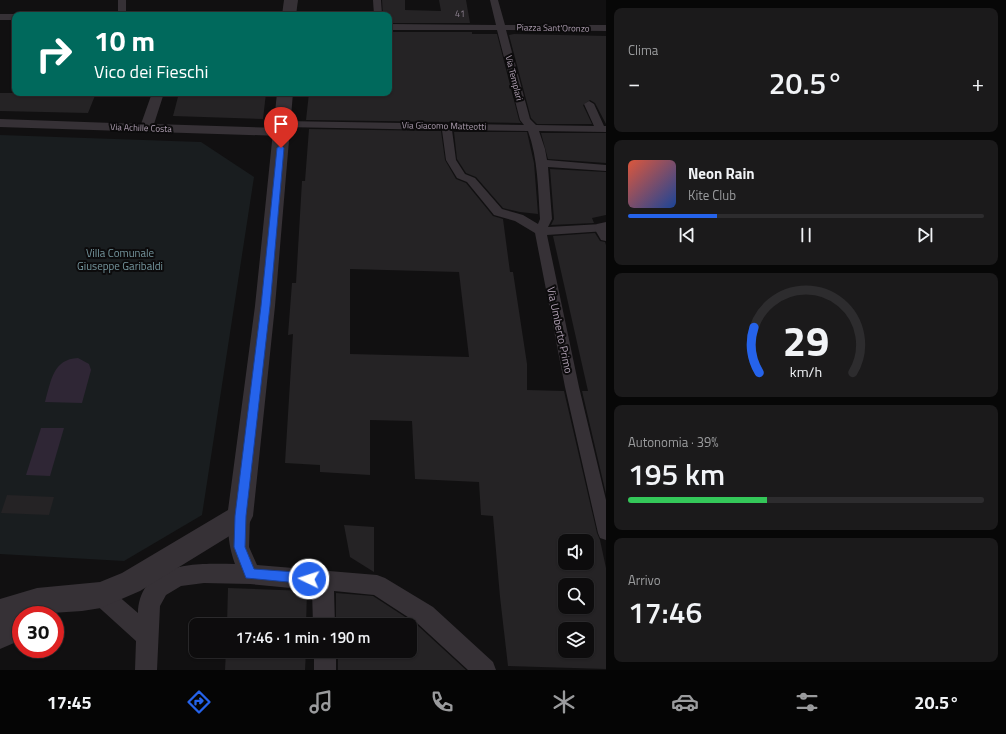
<!DOCTYPE html>
<html lang="it">
<head>
<meta charset="utf-8">
<style>
	:root { --surface:#0d0c0d; --page:#1b1a1b; --text:#f1f3f6; --muted:#9a9b9d; --line:#2d2c2e; --accent:#2563eb }
	body { margin:0; font-family:"Titillium Web",sans-serif; background:var(--page); color:var(--text); height:100vh; display:flex; flex-direction:column; font-size:15px; white-space:nowrap }
	* { box-sizing:border-box; margin:0 }
	p { font-size:13px; color:var(--muted) }
	.icon { flex:none; width:22px; height:22px; fill:none; stroke:currentColor; stroke-width:2; stroke-linecap:round; stroke-linejoin:round }
	.map { position:relative; flex:1; overflow:hidden }
	.drawer { display:flex; flex-direction:column; gap:8px; padding:8px; background:#070707; width:400px }
	.drawer>* { flex:none }
	.top-card { position:absolute; left:12px; top:12px; width:380px; height:84px; border-radius:8px; box-shadow:0 1px 3px #0004,0 0 0 1px var(--line); background:#00695c; color:#fff; overflow:hidden }
	.buttons { position:absolute; left:558px; top:534px; display:grid; gap:8px }
	.buttons a { display:grid; place-items:center; width:36px; height:36px; border-radius:8px; background:var(--surface); box-shadow:0 1px 3px #0004,0 0 0 1px var(--line); font-size:20px }
	.speed { position:absolute; left:12px; top:606px; display:flex; gap:8px; font-size:20px; font-weight:700; text-align:center }
	.speed>* { display:grid; place-content:center; width:52px; height:52px; border-radius:50%; background:var(--surface); box-shadow:0 1px 3px #0004,0 0 0 1px var(--line); line-height:1 }
	.speed .limit { border:6px solid #d22; background:#fff; color:#111 }
	.pin { position:absolute; display:grid; place-items:center; width:34px; height:34px; color:#fff; margin:-41px -17px; border-radius:50% 50% 50% 0; rotate:-45deg; box-shadow:0 0 4px #0007 }
	.pin .icon { rotate:45deg }
	.me { position:absolute; width:44px; margin:-22px; rotate:274deg; stroke-linejoin:round; filter:drop-shadow(0 0 3px #0008) }
	.turn { display:flex; align-items:center; gap:14px; height:84px; padding:0 16px; font-size:18px }
	.turn .icon { width:52px; height:52px; stroke-width:2.5 }
	.turn b { display:block; font-size:28px; line-height:34px }
	.big { font-size:30px; font-weight:600; line-height:1.1 }
	.drawer .tile { flex:1; display:flex; flex-direction:column; justify-content:center; gap:6px; min-width:0; padding:0 14px; border-radius:8px; background:var(--page) }
	.drawer .dial { align-items:center; gap:0 }
	.dial svg { height:104px; overflow:visible; fill:none; stroke:var(--line); stroke-width:7; stroke-linecap:round; text-anchor:middle }
	.dial text { fill:var(--text); stroke:none }
	.song { display:flex; align-items:center; gap:12px }
	.cover { width:48px; height:48px; border-radius:6px; background:linear-gradient(135deg,hsl(10 70% 55%),hsl(220 70% 35%)) }
	.played { height:4px; border-radius:2px; background:linear-gradient(90deg,var(--accent) 25%,var(--line) 25%) }
	.keys { display:flex; justify-content:space-around; direction:ltr }
	.heat { display:flex; justify-content:space-between; align-items:center; font-size:22px; direction:ltr }
	.charge { height:6px; border-radius:3px; background:linear-gradient(90deg,#34c759 39%,var(--line) 0) }
	.trip { position:absolute; left:189px; top:618px; width:228px; height:40px; border-radius:8px; background:var(--surface); box-shadow:0 1px 3px #0004,0 0 0 1px var(--line); font-weight:600; line-height:40px; text-align:center }
	.tab-bar { display:flex; height:64px; justify-content:space-around; align-items:center; background:#050505; color:var(--muted) }
	.tab-bar .icon { width:28px; height:28px }
	.tab-bar .current { color:var(--accent) }
	.tab-bar b { font-size:18px; color:var(--text) }
	main { display:flex; flex:1; min-height:0 }
	.map>svg:first-child { display:block }
	.green { fill:#191d1f }
	.water { fill:#2f2635 }
	.building { fill:#252325; fill-rule:evenodd }
	.lines { fill:none; stroke-linecap:round; stroke-linejoin:round }
	.pedestrian { fill:#363136; fill-rule:evenodd }
	.minor { fill:#363136; fill-rule:evenodd }
	.tertiary { fill:#363136; fill-rule:evenodd }
	.route { fill:#2563eb; stroke:#184099 }
	.labels { text-anchor:middle; stroke-width:4; stroke-linejoin:round; paint-order:stroke }
	.number-label { font-size:9px; fill:#8c808f }
	.far-street-label { font-size:9px; fill:#b0a0b3; stroke:#0c0b0c }
	.park-label { font-size:11px; fill:#76979f; stroke:#0c0b0c }
	.street-label { font-size:11px; fill:#b0a0b3; stroke:#0c0b0c }
</style>
</head>
<body>
<main>
<div class="map">
<svg width="606" height="670" viewBox="0 0 606 670">
	<rect width="100%" height="100%" fill="#111011"/>
	<path class="green" d="M 0,135 L 201,142 L 254,177 L 202,515 L 124,561 L 0,554 Z"/>
	<g class="water">
		<path d="M 78,358 L 89,364 L 91,370 L 82,403 L 45,402 C 51,381 53,359 78,358 Z"/>
		<path d="M 41,428 L 64,428 L 50,476 L 26,475 Z"/>
	</g>
	<g class="building">
		<path d="M 382,0 L 405,0 L 405,10 L 441,11 L 439,0 L 466,0 L 470,23 L 389,23 L 389,15 L 383,15 Z"/>
		<path d="M 389,32 L 472,32 L 472,34 L 497,34 L 519,120 L 521,123 L 306,120 L 309,93 L 389,93 Z"/>
		<path d="M 514,34 L 606,36 L 606,124 L 595,103 L 590,100 L 583,105 L 592,124 L 537,124 L 531,118 L 509,35 Z"/>
		<path d="M 0,93 L 96,93 L 88,113 L 0,111 Z"/>
		<path d="M 179,93 L 266,93 L 263,119 L 173,116 Z"/>
		<path d="M 309,129 L 441,131 L 445,160 L 456,179 L 466,183 L 493,216 L 503,219 L 510,272 L 513,272 L 527,364 L 527,390 L 564,391 L 597,533 L 600,540 L 606,568 L 606,669 L 508,666 L 500,597 L 493,516 L 481,515 L 479,482 L 415,479 L 412,421 L 370,420 L 370,475 L 320,472 L 320,465 L 285,463 L 293,334 L 288,335 L 292,283 L 296,283 L 302,181 L 305,181 ZM 350,269 L 459,272 L 469,357 L 350,354 ZM 565,541 L 587,541 L 587,563 L 565,563 ZM 565,585 L 587,585 L 587,607 L 565,607 ZM 565,629 L 587,629 L 587,651 L 565,651 Z"/>
		<path d="M 454,132 L 527,132 L 534,163 L 538,214 L 520,212 L 503,208 L 476,177 L 466,173 L 457,159 Z"/>
		<path d="M 541,133 L 606,133 L 606,163 L 548,159 Z"/>
		<path d="M 550,169 L 606,172 L 606,215 L 592,218 L 594,223 L 551,225 L 554,219 Z"/>
		<path d="M 595,233 L 600,241 L 605,242 L 606,245 L 606,494 L 582,391 L 588,391 L 553,236 Z"/>
		<path d="M 7,495 L 54,497 L 49,515 L 1,513 Z"/>
		<path d="M 344,525 L 374,527 L 374,572 L 350,557 Z"/>
		<path d="M 228,588 L 307,591 L 306,625 L 227,625 Z"/>
		<path d="M 336,593 L 373,596 L 416,624 L 466,670 L 338,670 L 338,651 L 410,651 L 410,625 L 336,625 Z"/>
		<path d="M 226,651 L 306,651 L 305,670 L 225,670 Z"/>
	</g>
	<g class="lines">
		<g class="pedestrian">
			<rect x="118" y="0" width="8" height="15"/>
			<path d="M 373,0 L 381,0 L 382,15 L 374,15 Z"/>
			<path d="M 490,0 L 498,0 L 505,25 L 606,25 L 606,31 L 506,30 L 530,119 L 536,125 L 594,126 L 584,104 L 589,101 L 594,104 L 604,126 L 606,126 L 606,132 L 539,131 L 545,149 L 547,160 L 606,165 L 606,171 L 548,167 L 552,219 L 548,227 L 602,224 L 606,225 L 606,231 L 547,235 L 579,387 L 606,500 L 606,540 L 600,538 L 598,533 L 565,387 L 535,233 L 515,221 L 494,215 L 467,182 L 457,178 L 446,160 L 442,130 L 283,127 L 278,124 L 283,121 L 524,125 L 520,120 L 497,30 L 389,30 L 389,24 L 496,25 ZM 452,130 L 528,131 C 538,159 538,189 540,219 L 538,224 L 523,215 L 502,209 L 475,178 L 465,174 L 456,160 Z"/>
			<path d="M 0,14 L 15,14 L 17,15 L 15,15 L 15,20 L 0,20 Z"/>
		</g>
		<g class="minor">
			<path d="M 152,93 L 164,93 L 154,124 L 282,128 L 287,129 L 289,132 L 287,135 L 282,136 L 0,127 L 0,119 L 141,124 Z"/>
			<path d="M 606,222 L 606,241 L 601,240 L 594,228 L 597,224 Z"/>
			<path d="M 240,507 L 247,510 L 250,516 L 249,547 L 257,565 L 377,575 L 385,578 L 433,607 L 493,662 L 496,670 L 468,670 L 417,623 L 374,595 L 334,591 L 335,625 L 313,625 L 312,590 L 250,584 L 204,583 L 181,586 L 166,595 L 160,606 L 157,670 L 135,670 L 136,641 L 93,602 L 90,595 L 93,588 L 101,585 L 109,588 L 138,613 C 140,561 197,563 235,564 C 229,547 225,527 233,510 Z"/>
			<rect x="314" y="651" width="22" height="19"/>
		</g>
		<g class="tertiary">
			<path d="M 284,0 L 298,0 L 296,15 L 282,15 Z"/>
			<path d="M 277,93 L 293,93 L 275,306 L 253,516 L 249,524 L 140,591 L 110,604 L 101,608 L 82,611 L 21,615 L 21,640 L 0,649 L 0,599 L 37,588 L 100,582 L 122,573 L 228,510 L 255,306 Z"/>
		</g>
	</g>
	<path class="route" d="M 281,145 L 284,148 L 270,306 L 246,516 L 245,547 L 254,569 L 309,573 L 313,575 L 314,579 L 313,582 L 309,584 L 246,578 L 234,547 L 235,516 L 261,306 L 277,148 Z"/>
	<g class="labels">
		<g class="number-label">
			<text x="460" y="17">41</text>
		</g>
		<g class="far-street-label">
			<text transform="translate(553 28) rotate(1)" y="3">Piazza Sant'Oronzo</text>
			<text transform="translate(514 78) rotate(76)" y="3">Via Templari</text>
			<text transform="translate(444 126) rotate(1)" y="3">Via Giacomo Matteotti</text>
			<text transform="translate(141 128) rotate(2)" y="3">Via Achille Costa</text>
		</g>
		<g class="park-label">
			<text x="120" y="257">Villa Comunale<tspan x="120" dy="13">Giuseppe Garibaldi</tspan></text>
		</g>
		<g class="street-label">
			<text transform="translate(560 330) rotate(78)" y="4">Via Umberto Primo</text>
		</g>
	</g>
</svg>
<div class="buttons">
<a><svg class="icon" aria-label="sound" viewBox="0 0 24 24"><path d="M4 9h4l5-4v14l-5-4H4zM17 9q2 3 0 6"/></svg></a>
<a><svg class="icon" aria-label="search" viewBox="0 0 24 24"><circle cx="10" cy="10" r="6"/><path d="M15 15l6 6"/></svg></a>
<a><svg class="icon" aria-label="layers" viewBox="0 0 24 24"><path d="M12 4l9 5-9 5-9-5zM3 14l9 5 9-5"/></svg></a>
</div>
<div class="speed"><div class="limit">30</div></div>
<div class="pin" style="left:281px;top:148px;background:#d93025"><svg class="icon" aria-label="arrive" viewBox="0 0 24 24"><path d="M6 21V4h12l-3 4 3 4H6"/></svg></div>
<svg class="me" style="left:309px;top:579px" viewBox="-20 -20 40 40"><circle r="17" fill="#2563eb" stroke="#fff" stroke-width="3"/><path d="M0-11L8 9 0 5-8 9z" fill="#fff"/></svg>
<div class="trip">17:46 · 1 min · 190 m</div>
<div class="top-card">
<div class="turn"><svg class="icon" aria-label="right" viewBox="0 0 24 24"><path d="M7 20v-9h11M14 6l5 5-5 5"/></svg><div><b>10 m</b>Vico dei Fieschi</div></div>
</div>
</div>
<section class="drawer">
<div class="tile"><p>Clima</p>
<div class="heat"><a>−</a><b class="big">20.5°</b><a>+</a></div>
</div>
<div class="tile">
<div class="song"><i class="cover"></i><div><b>Neon Rain</b><p>Kite Club</p></div></div>
<div class="played"></div>
<div class="keys"><svg class="icon" aria-label="previous" viewBox="0 0 24 24"><path d="M18 5L8 12l10 7zM5 5v14"/></svg><svg class="icon" aria-label="pause" viewBox="0 0 24 24"><path d="M8 5v14M16 5v14"/></svg><svg class="icon" aria-label="next" viewBox="0 0 24 24"><path d="M6 5l10 7-10 7zM19 5v14"/></svg></div>
</div>
<div class="tile dial"><svg viewBox="0 0 100 80">
<path d="M14 69A42 42 0 1 1 86 69"/>
<path d="M14 69A42 42 0 0 1 10 34" stroke="#2563eb"/>
<text x="50" y="56" font-size="32" font-weight="700">29</text>
<text x="50" y="72" font-size="11">km/h</text>
</svg></div>
<div class="tile"><p>Autonomia · 39%</p><b class="big">195 km</b><div class="charge"></div></div>
<div class="tile"><p>Arrivo</p><b class="big">17:46</b></div>
</section>
</main>
<nav class="tab-bar">
<b>17:45</b>
<svg class="icon current" aria-label="directions" viewBox="0 0 24 24"><path d="M12 3l9 9-9 9-9-9zM9 14v-3h6M13 9l2 2-2 2"/></svg>
<svg class="icon" aria-label="music" viewBox="0 0 24 24"><path d="M9 18V5l10-2v13"/><circle cx="6" cy="18" r="3"/><circle cx="16" cy="16" r="3"/></svg>
<svg class="icon" aria-label="phone" viewBox="0 0 24 24"><path d="M5 4h4l2 5-3 2q2 4 5 5l2-3 5 2v4C11 20 4 13 5 4z"/></svg>
<svg class="icon" aria-label="climate" viewBox="0 0 24 24"><path d="M12 3v18M4 7l16 10M4 17L20 7"/></svg>
<svg class="icon" aria-label="car" viewBox="0 0 24 24"><path d="M5 17H2v-5l4-1 3-4h7l3 4 3 1v5h-3M9 17h6M6 11h13"/><circle cx="7" cy="17" r="2"/><circle cx="17" cy="17" r="2"/></svg>
<svg class="icon" aria-label="filters" viewBox="0 0 24 24"><path d="M4 7h16M4 17h16"/><circle cx="9" cy="7" r="2"/><circle cx="15" cy="17" r="2"/></svg>
<b>20.5°</b>
</nav>
</body>
</html>
